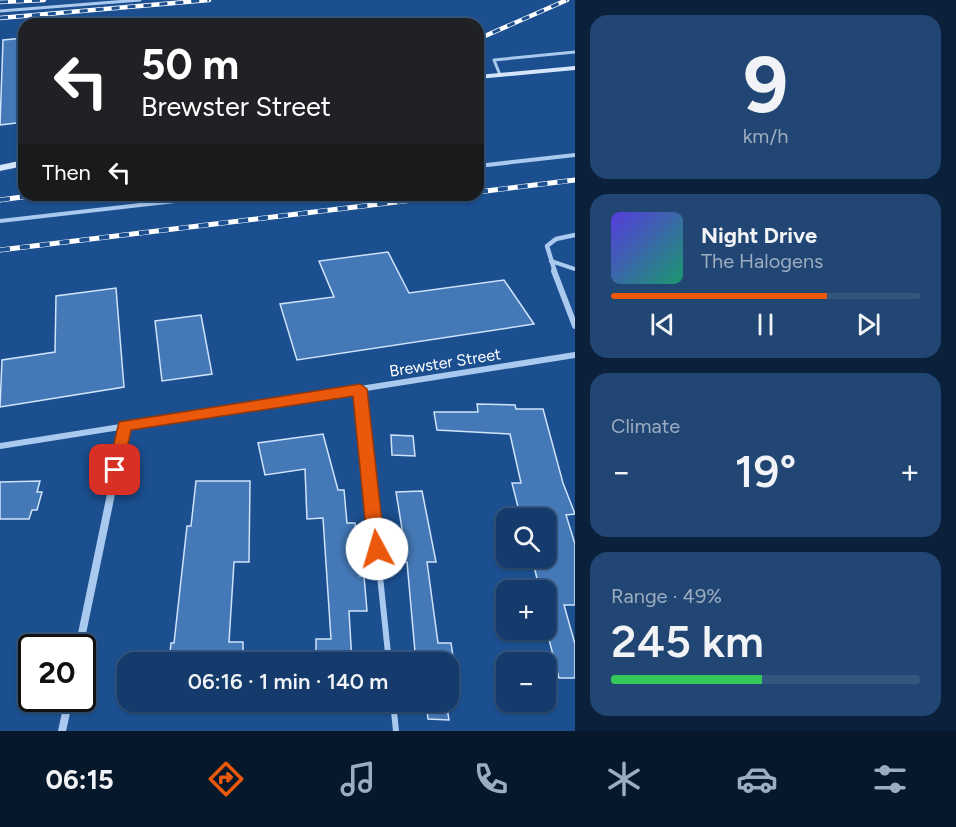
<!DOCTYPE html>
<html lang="en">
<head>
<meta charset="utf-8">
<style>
	:root { --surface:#143b6b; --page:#214673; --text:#f1f3f6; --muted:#9dadc1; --line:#33557e; --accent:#ea580c }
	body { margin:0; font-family:Figtree,sans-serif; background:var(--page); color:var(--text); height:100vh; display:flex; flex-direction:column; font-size:22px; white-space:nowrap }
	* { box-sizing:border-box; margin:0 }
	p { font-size:20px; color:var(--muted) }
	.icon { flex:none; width:33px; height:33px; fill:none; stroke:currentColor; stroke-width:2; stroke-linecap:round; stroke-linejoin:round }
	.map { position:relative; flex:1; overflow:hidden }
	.drawer { display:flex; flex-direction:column; gap:15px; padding:15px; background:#0b203b; width:381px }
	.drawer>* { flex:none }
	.hud { position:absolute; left:18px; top:18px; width:466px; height:183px; border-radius:18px; box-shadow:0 2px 4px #0004,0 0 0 2px var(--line); background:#202124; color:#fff; overflow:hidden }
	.fabs { position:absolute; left:496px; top:508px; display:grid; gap:12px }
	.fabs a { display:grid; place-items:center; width:60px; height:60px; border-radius:12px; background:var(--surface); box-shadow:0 2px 4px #0004,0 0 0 2px var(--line); font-size:30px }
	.speed { position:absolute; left:18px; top:634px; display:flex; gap:12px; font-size:30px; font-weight:700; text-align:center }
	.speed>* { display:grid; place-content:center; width:78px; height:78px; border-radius:50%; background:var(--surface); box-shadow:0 2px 4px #0004,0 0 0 2px var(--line); line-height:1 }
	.speed .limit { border:3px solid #111; border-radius:9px; background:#fff; color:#111 }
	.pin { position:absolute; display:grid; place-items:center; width:51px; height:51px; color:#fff; margin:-26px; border-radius:12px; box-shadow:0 3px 9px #0006 }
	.me { position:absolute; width:66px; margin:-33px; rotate:354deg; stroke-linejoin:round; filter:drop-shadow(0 0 4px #0008) }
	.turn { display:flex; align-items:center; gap:21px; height:126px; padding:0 24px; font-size:27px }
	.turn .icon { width:78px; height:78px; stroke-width:2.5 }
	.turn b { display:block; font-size:42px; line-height:51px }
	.then { display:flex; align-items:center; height:57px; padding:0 24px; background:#0003; gap:12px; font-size:22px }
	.big { font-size:45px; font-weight:600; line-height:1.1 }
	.drawer .tile { flex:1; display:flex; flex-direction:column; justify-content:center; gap:9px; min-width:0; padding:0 21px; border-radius:18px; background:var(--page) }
	.drawer .dial { align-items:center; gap:0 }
	.dial b { font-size:78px; line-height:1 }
	.song { display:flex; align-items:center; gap:18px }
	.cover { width:72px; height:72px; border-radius:9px; background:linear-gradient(135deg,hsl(250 70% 55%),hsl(160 70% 35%)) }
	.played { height:6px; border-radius:3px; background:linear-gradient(90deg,var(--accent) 70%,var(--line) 70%) }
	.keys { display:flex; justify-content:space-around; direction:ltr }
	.heat { display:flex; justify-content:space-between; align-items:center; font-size:33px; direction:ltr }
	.charge { height:9px; border-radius:4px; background:linear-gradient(90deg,#34c759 49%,var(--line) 0) }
	.trip { position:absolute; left:117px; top:652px; width:342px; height:60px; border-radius:18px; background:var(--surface); box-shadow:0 2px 4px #0004,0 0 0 2px var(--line); font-weight:600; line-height:60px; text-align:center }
	.tab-bar { display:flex; height:96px; justify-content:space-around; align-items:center; background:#08182b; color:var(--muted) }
	.tab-bar .icon { width:42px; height:42px }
	.tab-bar .selected { color:var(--accent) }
	.tab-bar b { font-size:27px; color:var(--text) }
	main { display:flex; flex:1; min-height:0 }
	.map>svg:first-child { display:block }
	.building { fill:#4478b7; stroke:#cfe3fa; stroke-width:1.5 }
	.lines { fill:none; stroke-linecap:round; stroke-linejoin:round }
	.lane-far3 { stroke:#a9c9ee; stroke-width:3 }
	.lane-far2 { stroke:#a9c9ee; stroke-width:4 }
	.lane-far1 { stroke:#a9c9ee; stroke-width:4.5 }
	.lane { stroke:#a9c9ee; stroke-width:6 }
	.street-far2 { stroke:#a9c9ee; stroke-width:4.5 }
	.street-far1 { stroke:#a9c9ee; stroke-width:6 }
	.street { stroke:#a9c9ee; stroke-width:8 }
	.secondary { fill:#d6e6fa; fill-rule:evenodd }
	.rail-far1-casing { stroke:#fff; stroke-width:4.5 }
	.rail-casing { stroke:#fff; stroke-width:5 }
	.rail-far1 { stroke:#1b4f8f; stroke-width:3; stroke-dasharray:8; stroke-linecap:butt }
	.rail { stroke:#1b4f8f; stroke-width:4; stroke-dasharray:10; stroke-linecap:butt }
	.route { fill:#ea580c; stroke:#983908; stroke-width:1.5 }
	.labels { text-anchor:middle; stroke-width:6; stroke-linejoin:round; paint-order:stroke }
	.street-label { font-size:16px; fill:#fff; stroke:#1b4f8f }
</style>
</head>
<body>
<main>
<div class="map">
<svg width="575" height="731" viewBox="0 0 575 731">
	<rect width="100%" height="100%" fill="#1b4f8f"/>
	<g class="building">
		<path d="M 24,38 L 24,122 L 0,125 L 3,40 Z"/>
		<path d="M 388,252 L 409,293 L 504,280 L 534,324 L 297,360 L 280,304 L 334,297 L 319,261 Z"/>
		<path d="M 116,288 L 124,387 L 0,407 L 2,360 L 55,352 L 56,296 Z"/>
		<path d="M 201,315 L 212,374 L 162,381 L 155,321 Z"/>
		<path d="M 477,404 L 515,405 L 516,409 L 543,409 L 563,483 L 575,514 L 566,515 L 575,544 L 575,605 L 564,605 L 575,644 L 575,678 L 559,678 L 546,628 L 546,591 L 540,591 L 532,558 L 546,558 L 546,515 L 520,515 L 512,483 L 521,483 L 510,434 L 437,430 L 434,412 L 478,412 Z"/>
		<path d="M 323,434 L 338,490 L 344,490 L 347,523 L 355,523 L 360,576 L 364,576 L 367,611 L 349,611 L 352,663 L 316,663 L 316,639 L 331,639 L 323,518 L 307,519 L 305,469 L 265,475 L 258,443 Z"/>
		<path d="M 391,435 L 413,436 L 415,456 L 392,455 Z"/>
		<path d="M 40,481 L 37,492 L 42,492 L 37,510 L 32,510 L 29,519 L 0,519 L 0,482 Z"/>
		<path d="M 196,481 L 250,481 L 249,562 L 234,562 L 229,642 L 243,642 L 243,660 L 233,660 L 233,663 L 169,663 L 171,643 L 174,643 L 187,526 L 191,526 Z"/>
		<path d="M 422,491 L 436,562 L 427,562 L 438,643 L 451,643 L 454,663 L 416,663 L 407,562 L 403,562 L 400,535 L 403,535 L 396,492 Z"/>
		<path d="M 426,702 L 446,702 L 449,720 L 428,719 Z"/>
	</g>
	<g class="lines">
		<g class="lane-far3">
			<path d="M 0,11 L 140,0"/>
			<path d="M 500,75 L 494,60 L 575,52"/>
		</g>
		<g class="lane-far2">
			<path d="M 478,166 L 575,155"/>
			<path d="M 0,221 L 228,195"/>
			<path d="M 551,261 L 575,269"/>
		</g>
		<path class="lane-far1" d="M 360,389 L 369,472"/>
		<g class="lane">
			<path d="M 369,470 L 389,663"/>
			<path d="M 393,702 L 396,731"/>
		</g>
		<path class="street-far2" d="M 555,272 L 547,246 L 556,239 L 575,235"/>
		<g class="street-far1">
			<path d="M 554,271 L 575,326"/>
			<path d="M 0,446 L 575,355"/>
			<path d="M 116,472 L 125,426"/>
		</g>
		<g class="street">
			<path d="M 79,648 L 116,470"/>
			<path d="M 62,731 L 69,699"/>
		</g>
		<g class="secondary">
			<path d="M 575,66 L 575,70 L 478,79 L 478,75 Z"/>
			<path d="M 24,160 L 24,166 L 0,171 L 0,165 Z"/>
		</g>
		<defs>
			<g id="rail-far1">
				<path d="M 0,2 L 44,0"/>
				<path d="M 0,18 L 209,0"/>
				<path d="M 478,39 L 567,0"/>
			</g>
			<g id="rail">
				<path d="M 478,192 L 575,180"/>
				<path d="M 0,200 L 36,195"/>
				<path d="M 0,250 L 454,195"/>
			</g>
		</defs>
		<use href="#rail-far1" class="rail-far1-casing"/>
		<use href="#rail" class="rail-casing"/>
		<use href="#rail-far1" class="rail-far1"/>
		<use href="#rail" class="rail"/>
	</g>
	<path class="route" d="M 360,384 L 367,389 L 385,549 L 383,554 L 377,556 L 371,554 L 368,549 L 353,396 L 131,430 L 121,475 L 115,476 L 110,475 L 108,470 L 119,422 Z"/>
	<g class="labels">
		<g class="street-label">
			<text transform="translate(445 362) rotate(-9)" y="6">Brewster Street</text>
		</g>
	</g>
</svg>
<div class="fabs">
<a><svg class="icon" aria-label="search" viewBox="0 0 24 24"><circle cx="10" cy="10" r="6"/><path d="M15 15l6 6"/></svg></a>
<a>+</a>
<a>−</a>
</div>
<div class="speed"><div class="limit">20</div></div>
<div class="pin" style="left:115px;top:470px;background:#d93025"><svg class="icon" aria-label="arrive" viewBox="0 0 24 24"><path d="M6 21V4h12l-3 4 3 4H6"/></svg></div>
<svg class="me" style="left:377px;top:549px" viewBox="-20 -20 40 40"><circle r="19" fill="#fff"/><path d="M0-13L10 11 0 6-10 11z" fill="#ea580c"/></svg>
<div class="trip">06:16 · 1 min · 140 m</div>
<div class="hud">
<div class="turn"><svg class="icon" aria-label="left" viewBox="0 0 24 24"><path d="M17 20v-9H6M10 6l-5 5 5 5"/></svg><div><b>50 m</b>Brewster Street</div></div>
<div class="then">Then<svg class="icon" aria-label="left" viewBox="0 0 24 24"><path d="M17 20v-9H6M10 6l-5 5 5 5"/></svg></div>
</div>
</div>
<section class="drawer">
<div class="tile dial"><b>9</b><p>km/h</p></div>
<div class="tile">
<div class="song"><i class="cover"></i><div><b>Night Drive</b><p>The Halogens</p></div></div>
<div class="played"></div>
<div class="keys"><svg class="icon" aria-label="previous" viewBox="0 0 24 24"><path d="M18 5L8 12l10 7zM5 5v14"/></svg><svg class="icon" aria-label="pause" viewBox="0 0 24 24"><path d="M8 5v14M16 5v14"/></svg><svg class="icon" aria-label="next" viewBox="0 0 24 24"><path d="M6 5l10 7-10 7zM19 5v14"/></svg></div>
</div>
<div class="tile"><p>Climate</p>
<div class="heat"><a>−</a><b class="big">19°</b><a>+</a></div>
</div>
<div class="tile"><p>Range · 49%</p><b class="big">245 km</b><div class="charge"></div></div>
</section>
</main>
<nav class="tab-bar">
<b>06:15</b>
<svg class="icon selected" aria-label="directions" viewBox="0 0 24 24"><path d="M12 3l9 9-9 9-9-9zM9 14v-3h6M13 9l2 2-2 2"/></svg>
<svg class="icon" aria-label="music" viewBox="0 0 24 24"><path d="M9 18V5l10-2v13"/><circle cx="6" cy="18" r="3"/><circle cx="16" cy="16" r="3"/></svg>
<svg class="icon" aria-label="phone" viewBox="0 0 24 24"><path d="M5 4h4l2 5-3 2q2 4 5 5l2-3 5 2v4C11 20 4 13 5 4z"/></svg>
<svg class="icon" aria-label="climate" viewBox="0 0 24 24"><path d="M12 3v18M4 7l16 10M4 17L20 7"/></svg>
<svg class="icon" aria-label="car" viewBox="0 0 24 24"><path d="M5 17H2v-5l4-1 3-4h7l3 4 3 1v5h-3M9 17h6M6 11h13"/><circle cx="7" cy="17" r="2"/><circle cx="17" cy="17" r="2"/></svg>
<svg class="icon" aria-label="filters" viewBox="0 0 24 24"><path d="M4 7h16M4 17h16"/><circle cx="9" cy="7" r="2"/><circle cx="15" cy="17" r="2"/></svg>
</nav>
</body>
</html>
